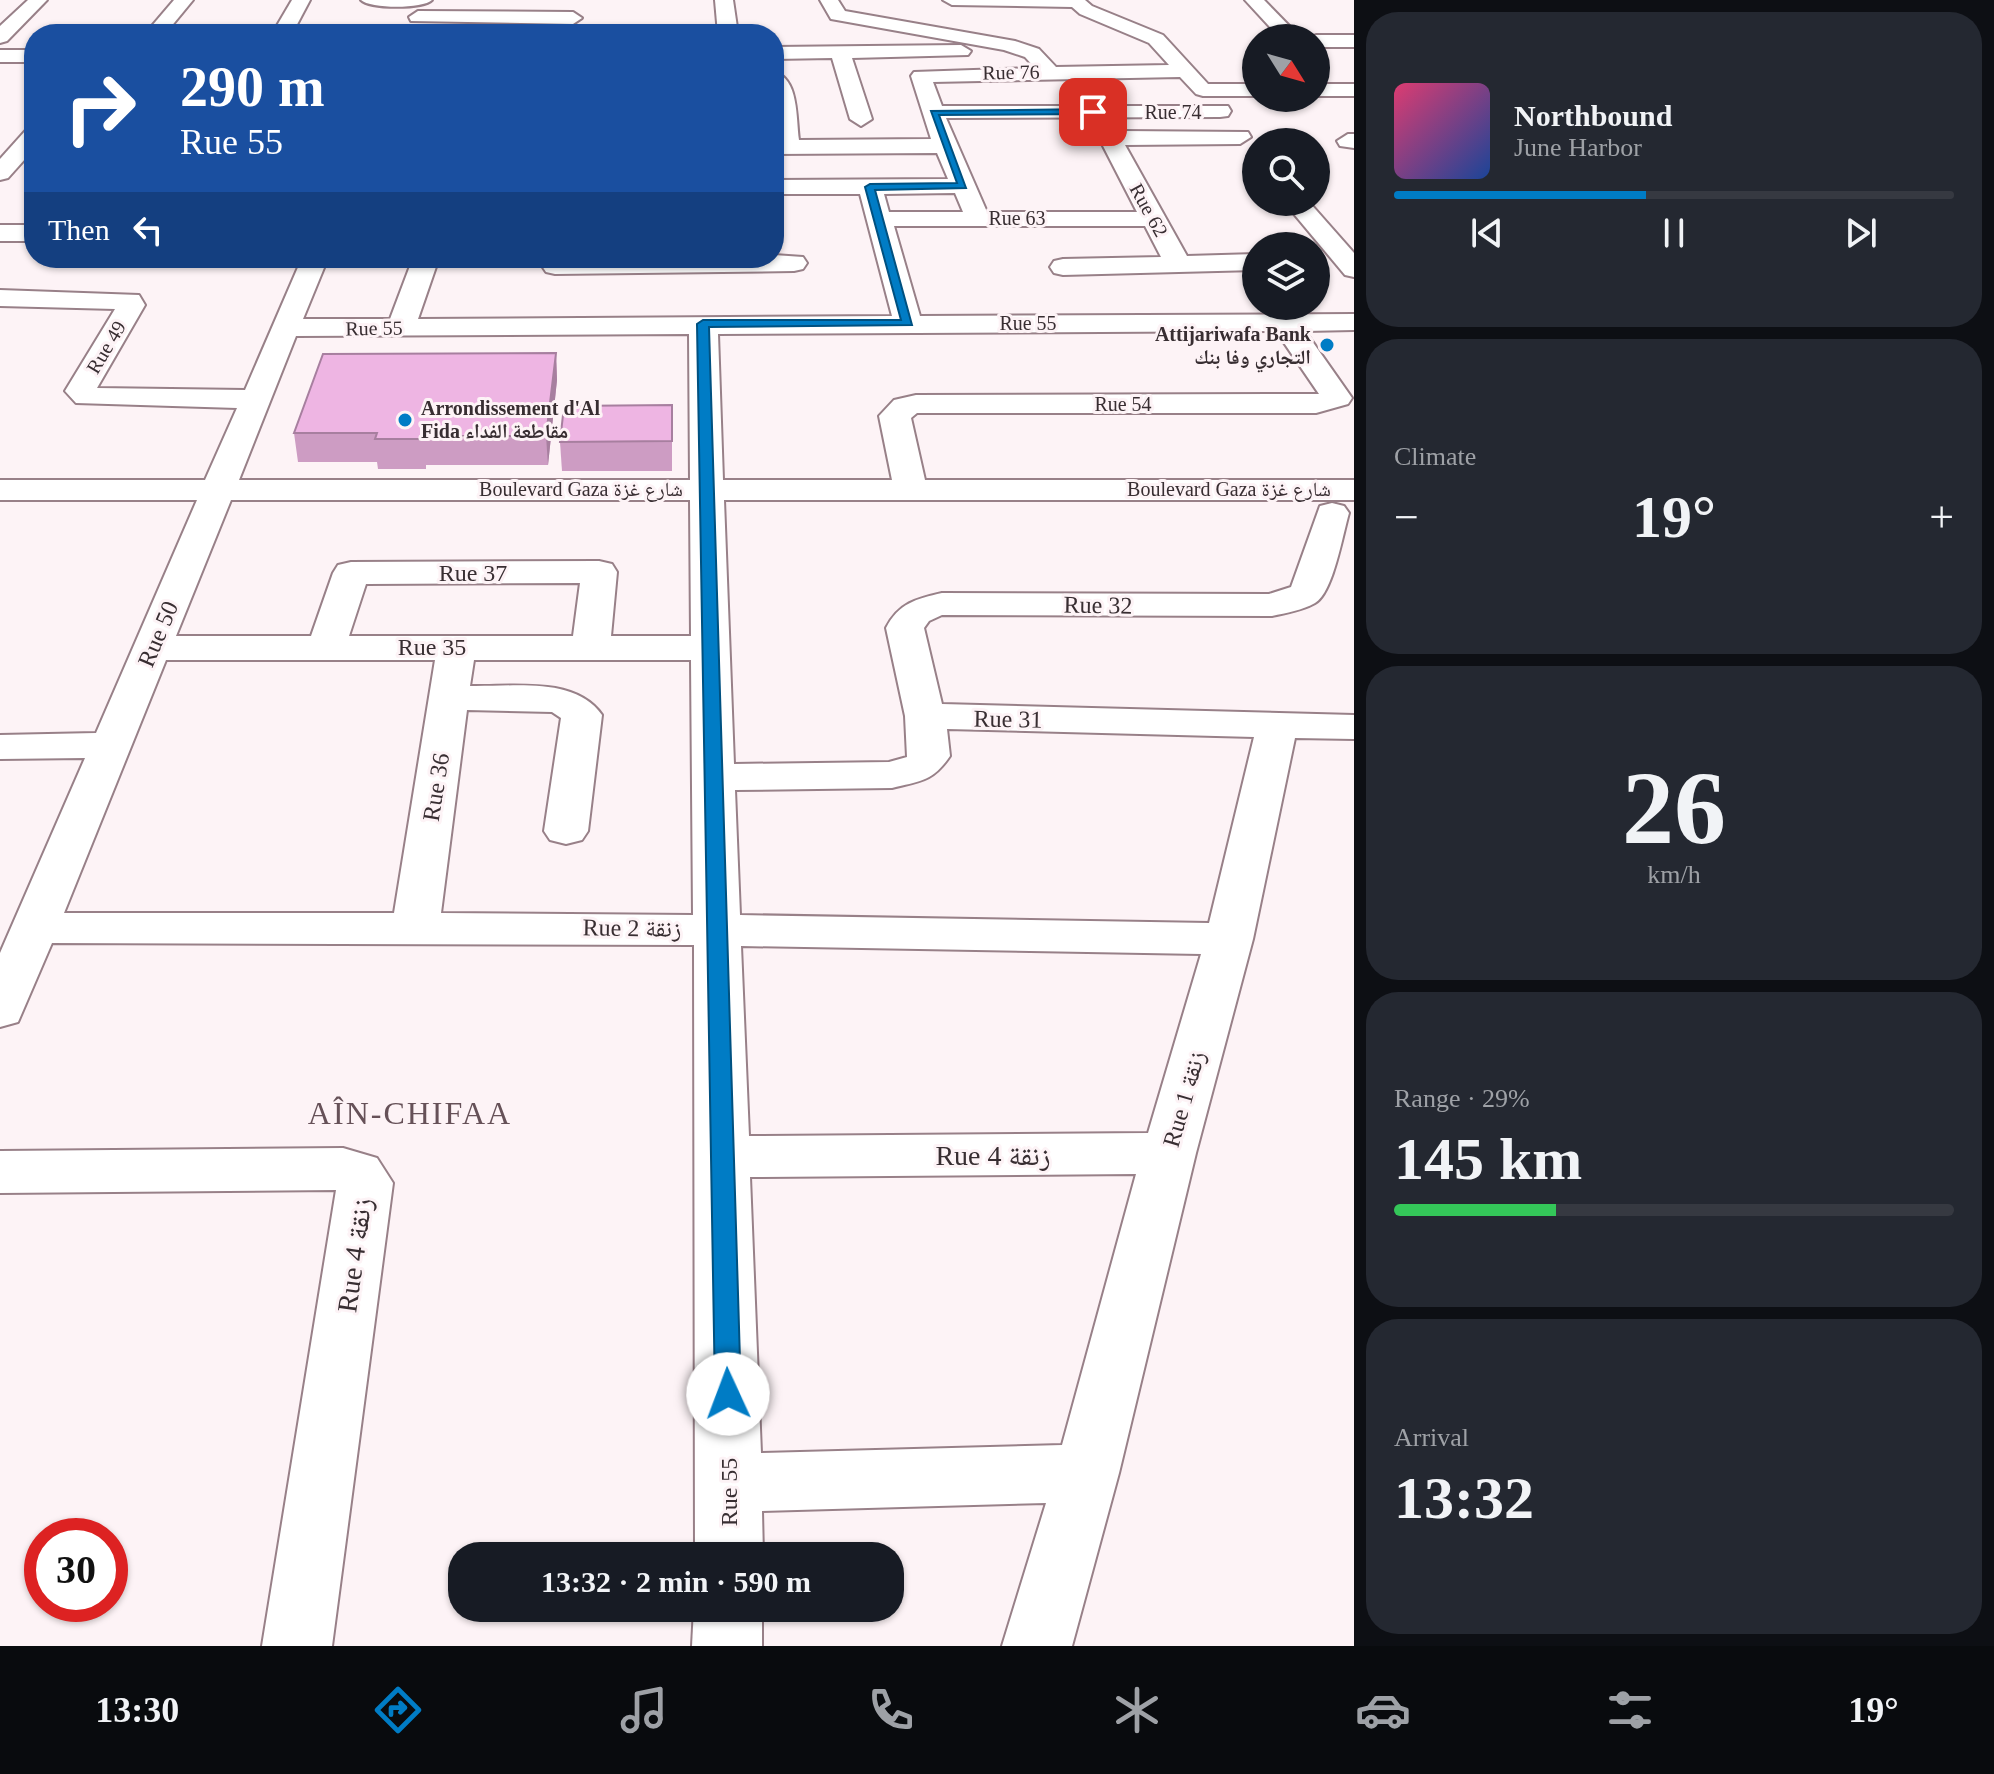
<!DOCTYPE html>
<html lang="en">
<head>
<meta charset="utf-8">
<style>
	:root { --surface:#171b24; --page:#242831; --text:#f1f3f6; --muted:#9ea1a6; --line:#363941; --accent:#007cc5 }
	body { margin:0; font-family:"Times New Roman","Noto Naskh Arabic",serif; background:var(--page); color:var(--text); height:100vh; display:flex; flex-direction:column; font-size:30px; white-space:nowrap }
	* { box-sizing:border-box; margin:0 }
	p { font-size:26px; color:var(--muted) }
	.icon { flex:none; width:44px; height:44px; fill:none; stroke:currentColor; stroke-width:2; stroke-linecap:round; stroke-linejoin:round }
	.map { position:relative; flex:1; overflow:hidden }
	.drawer { display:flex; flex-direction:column; gap:12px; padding:12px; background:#0d0f14; width:640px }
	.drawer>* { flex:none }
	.hud { position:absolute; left:24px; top:24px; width:760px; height:244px; border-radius:32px; box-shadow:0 2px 6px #0004; background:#1a4fa0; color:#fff; overflow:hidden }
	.needle { width:52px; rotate:127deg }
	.fabs { position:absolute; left:1242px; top:24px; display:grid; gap:16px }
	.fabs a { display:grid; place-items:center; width:88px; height:88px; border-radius:50%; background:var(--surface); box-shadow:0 2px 6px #0004; font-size:40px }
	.speed { position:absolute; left:24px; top:1518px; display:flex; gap:16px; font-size:40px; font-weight:700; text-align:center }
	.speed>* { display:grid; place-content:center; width:104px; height:104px; border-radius:50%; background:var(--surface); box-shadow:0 2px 6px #0004; line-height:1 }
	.speed .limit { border:12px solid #d22; background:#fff; color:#111 }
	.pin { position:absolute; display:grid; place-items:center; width:68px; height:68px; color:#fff; margin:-34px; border-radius:16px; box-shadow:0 4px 12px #0006 }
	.me { position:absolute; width:88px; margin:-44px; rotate:358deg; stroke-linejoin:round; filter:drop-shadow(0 0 6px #0008) }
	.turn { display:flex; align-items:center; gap:28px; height:168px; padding:0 24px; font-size:36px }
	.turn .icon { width:104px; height:104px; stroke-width:2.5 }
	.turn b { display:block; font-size:56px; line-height:68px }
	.then { display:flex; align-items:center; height:76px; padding:0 24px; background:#0003; gap:16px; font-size:30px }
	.big { font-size:60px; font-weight:600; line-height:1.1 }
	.drawer .widget { flex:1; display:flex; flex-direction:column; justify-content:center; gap:12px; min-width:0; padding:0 28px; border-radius:32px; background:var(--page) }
	.drawer .dial { align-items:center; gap:0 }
	.dial b { font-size:104px; line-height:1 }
	.song { display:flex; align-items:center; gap:24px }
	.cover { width:96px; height:96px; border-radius:12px; background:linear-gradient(135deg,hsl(340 70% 55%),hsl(220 70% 35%)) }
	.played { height:8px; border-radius:4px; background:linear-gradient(90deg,var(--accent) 45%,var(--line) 45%) }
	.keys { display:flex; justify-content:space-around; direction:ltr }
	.heat { display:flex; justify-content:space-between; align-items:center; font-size:44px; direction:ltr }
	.charge { height:12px; border-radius:6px; background:linear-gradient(90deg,#34c759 29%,var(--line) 0) }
	.trip { position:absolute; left:448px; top:1542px; width:456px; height:80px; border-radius:32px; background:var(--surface); box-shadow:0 2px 6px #0004; font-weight:600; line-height:80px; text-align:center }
	.dock { display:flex; height:128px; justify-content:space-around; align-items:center; background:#090b0e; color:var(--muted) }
	.dock .icon { width:56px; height:56px }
	.dock .on { color:var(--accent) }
	.dock b { font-size:36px; color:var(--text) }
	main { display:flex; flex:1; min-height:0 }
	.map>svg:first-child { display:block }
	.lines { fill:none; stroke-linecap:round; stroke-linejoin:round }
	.street-casing { stroke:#988088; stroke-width:4 }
	.primary-casing { stroke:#988088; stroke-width:4 }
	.street { fill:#fff; fill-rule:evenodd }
	.primary { fill:#fff; fill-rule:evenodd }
	.wall { fill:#cd9cc3 }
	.shaded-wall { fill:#a77f9f }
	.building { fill:#eeb5e3; stroke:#a77f9f; stroke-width:2 }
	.route { fill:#007cc5; stroke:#005180; stroke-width:2 }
	.poi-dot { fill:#007cc5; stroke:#fdf3f6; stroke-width:3 }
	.labels { text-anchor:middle; stroke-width:6; stroke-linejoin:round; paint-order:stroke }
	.far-street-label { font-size:20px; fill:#382e32; stroke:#fdf3f6 }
	.far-poi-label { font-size:20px; font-weight:bold; fill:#382e32; stroke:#fdf3f6; text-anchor:end }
	.street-label { font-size:24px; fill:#382e32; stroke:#fdf3f6 }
	.near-street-label { font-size:28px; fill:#382e32; stroke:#fdf3f6 }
	.near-neighbourhood-label { font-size:32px; letter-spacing:2px; fill:#665158; stroke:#fdf3f6 }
</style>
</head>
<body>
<main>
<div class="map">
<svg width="1354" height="1646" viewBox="0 0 1354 1646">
	<rect width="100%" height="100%" fill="#fdf3f6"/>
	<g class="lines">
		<defs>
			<g id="street">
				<path d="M 174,0 L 193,0 L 165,34 L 145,34 Z"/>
				<path d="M 292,0 L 310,0 L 292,34 L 272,34 Z"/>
				<path d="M 361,0 L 432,0 C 423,9 370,9 361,0 Z"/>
				<path d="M 715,0 L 733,0 L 738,34 L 718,34 Z"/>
				<path d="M 820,0 L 838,0 L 845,11 L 1015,41 L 1039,49 L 1056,67 L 1169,65 L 1149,43 L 1080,14 L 1072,7 L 952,5 L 943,0 L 1085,0 L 1092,6 L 1163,35 L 1208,84 L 1256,84 L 1256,96 L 1203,96 L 1196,94 L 1180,77 L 933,82 L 942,106 L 1228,106 L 1231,111 L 1228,116 L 1220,117 L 946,118 L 987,212 L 1137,212 L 1101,142 L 1104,137 L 1122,131 L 1248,132 L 1251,137 L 1240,144 L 1125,145 L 1187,256 L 1256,254 L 1256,270 L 1063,275 L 1054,273 L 1050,267 L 1054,261 L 1063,259 L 1161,257 L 1145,226 L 894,226 L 920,316 L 1354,314 L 1354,330 L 1305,331 L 1352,398 L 1348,404 L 1316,413 L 917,413 L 911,418 L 925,480 L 1354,480 L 1354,500 L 724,500 L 734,764 L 889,762 L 907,757 L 905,716 L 886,628 C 899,603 916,599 942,593 L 1269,594 L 1291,587 L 1320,506 L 1332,503 L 1344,506 L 1349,513 C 1343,533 1333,593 1315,603 C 1303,610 1286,613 1272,616 L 942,615 L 929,621 L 924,628 L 942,704 L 1354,715 L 1354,739 L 1295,738 L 1253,939 L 1196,1153 L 1119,1473 L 1072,1646 L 1002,1646 L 1046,1503 L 762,1511 L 763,1556 L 695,1556 L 694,945 L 52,943 L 18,1022 L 0,1027 L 0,953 L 85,758 L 0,759 L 0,735 L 96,733 L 197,500 L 0,500 L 0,480 L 205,480 L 237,408 L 76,403 L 65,391 L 115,309 L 0,306 L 0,290 L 139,295 L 145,305 L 97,388 L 245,390 L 302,258 L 328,258 L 303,319 L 390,319 L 413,258 L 439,258 L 418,319 L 892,316 L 860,194 L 774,194 L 774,180 L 948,179 L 937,153 L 774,154 L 774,140 L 777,140 L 774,72 C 799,78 796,119 799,140 L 931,139 L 911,76 L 914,72 L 1035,68 L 1025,57 L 1004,50 L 831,19 ZM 955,193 L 963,212 L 889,212 L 884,194 ZM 1276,331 L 1319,394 L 916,395 L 894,400 L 879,416 L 892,480 L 723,480 L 718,334 ZM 689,334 L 690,480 L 239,480 L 296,336 ZM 231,500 L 690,500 L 691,636 L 611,636 L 617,572 L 612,564 L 599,561 L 351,562 L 338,565 L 333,573 L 311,636 L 176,636 ZM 580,583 L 573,636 L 349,636 L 366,584 ZM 166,660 L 435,660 L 394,913 L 64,913 ZM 474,660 L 691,660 L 693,915 L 441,913 L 467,710 L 552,712 L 561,718 L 544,831 L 550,840 L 566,844 L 582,840 L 588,831 L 602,715 C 575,676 512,687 470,686 ZM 947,729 L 1254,737 L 1209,923 L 740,915 L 735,790 L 892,788 C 921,781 933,781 950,756 ZM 741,946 L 1201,954 L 1148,1133 L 749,1136 ZM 1136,1174 L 1062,1445 L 761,1453 L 750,1177 Z"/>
				<path d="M 1245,0 L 1264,0 L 1301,38 L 1280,38 Z"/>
				<path d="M 418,11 L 573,12 L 582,18 L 573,24 L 411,21 L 409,17 Z"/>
				<path d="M 1316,35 L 1354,35 L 1354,47 L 1316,47 L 1316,38 L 1308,38 Z"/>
				<path d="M 961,45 L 971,51 L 968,55 L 852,58 L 872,119 L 861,126 L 850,119 L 832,58 L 774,59 L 774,47 Z"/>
				<rect x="0" y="50" width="34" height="12"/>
				<rect x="1316" y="84" width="38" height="12"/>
				<path d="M 34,128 L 34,149 L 8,178 L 0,180 L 0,159 L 26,130 Z"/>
				<path d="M 1348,134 L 1354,134 L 1354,148 L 1340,146 L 1337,141 Z"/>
				<path d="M 1284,202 L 1309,202 L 1354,253 L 1354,277 L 1345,275 Z"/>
				<rect x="0" y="225" width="34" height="16"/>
				<path d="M 774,255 L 803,257 L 807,263 L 803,269 L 794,271 L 555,274 L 546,272 L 542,266 L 546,260 L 555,258 L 774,258 Z"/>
				<path d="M 343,1148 L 377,1158 L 393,1183 L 332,1646 L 262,1646 L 336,1190 L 0,1193 L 0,1151 Z"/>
				<path d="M 694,1608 L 762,1608 L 762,1646 L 692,1646 Z"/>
			</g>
			<path id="primary" d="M 28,0 L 47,0 L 7,41 L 0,43 L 0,26 Z"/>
		</defs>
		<use href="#street" class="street-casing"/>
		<use href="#primary" class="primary-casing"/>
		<use href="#street" class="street"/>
		<use href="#primary" class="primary"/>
	</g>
	<g class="wall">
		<path d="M 556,353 L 557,380 L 548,465 L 426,465 L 426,469 L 378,469 L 377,462 L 298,462 L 294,433 Z"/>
		<path d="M 672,405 L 672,471 L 562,471 L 560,442 Z"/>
	</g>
	<path class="shaded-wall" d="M 556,353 L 557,380 L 548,465 L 546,436 Z"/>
	<g class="building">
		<path d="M 556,353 L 546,436 L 423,436 L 423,439 L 375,439 L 377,433 L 294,433 L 323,354 Z"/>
		<path d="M 672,405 L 672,441 L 560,442 L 564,406 Z"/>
	</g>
	<path class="route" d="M 1093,109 L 1096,114 L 939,115 L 966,188 L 875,190 L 912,325 L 709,327 L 741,1394 L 737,1401 L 728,1405 L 719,1401 L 715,1394 L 697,324 L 703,320 L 901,320 L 865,187 L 870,184 L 957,183 L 931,111 Z"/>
	<g class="poi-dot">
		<circle cx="1327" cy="345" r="8"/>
		<circle cx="405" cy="420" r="8"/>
	</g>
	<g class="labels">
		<g class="far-street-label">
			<text transform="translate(1011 72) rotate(-1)" y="7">Rue 76</text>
			<text x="1173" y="119">Rue 74</text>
			<text transform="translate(1149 210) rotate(61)" y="7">Rue 62</text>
			<text x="1017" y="225">Rue 63</text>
			<text x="1028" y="330">Rue 55</text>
			<text transform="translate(374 328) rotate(-1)" y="7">Rue 55</text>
			<text transform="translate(106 347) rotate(-59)" y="7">Rue 49</text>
			<text x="1123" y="411">Rue 54</text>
			<text x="581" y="496">Boulevard Gaza شارع غزة</text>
			<text x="1229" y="496">Boulevard Gaza شارع غزة</text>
		</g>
		<g class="far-poi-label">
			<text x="1311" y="341">Attijariwafa Bank<tspan x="1311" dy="23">التجاري وفا بنك</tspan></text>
			<text x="421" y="415" text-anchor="start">Arrondissement d'Al<tspan x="421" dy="23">Fida مقاطعة الفداء</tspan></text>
		</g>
		<g class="street-label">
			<text x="473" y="581">Rue 37</text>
			<text transform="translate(1098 605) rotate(1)" y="8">Rue 32</text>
			<text transform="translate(158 634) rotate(-67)" y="8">Rue 50</text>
			<text x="432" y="655">Rue 35</text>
			<text transform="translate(1008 719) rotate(1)" y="8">Rue 31</text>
			<text transform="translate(436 787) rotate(-81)" y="8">Rue 36</text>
			<text transform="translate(632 928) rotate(1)" y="8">Rue 2 زنقة</text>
			<text transform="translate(1184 1099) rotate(-74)" y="8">Rue 1 زنقة</text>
			<text transform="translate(729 1492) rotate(-90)" y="8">Rue 55</text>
		</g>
		<g class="near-street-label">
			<text x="993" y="1165">Rue 4 زنقة</text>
			<text transform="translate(354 1255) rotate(-82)" y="10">Rue 4 زنقة</text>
		</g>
		<g class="near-neighbourhood-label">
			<text x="410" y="1124">AÎN-CHIFAA</text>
		</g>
	</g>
</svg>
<div class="fabs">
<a><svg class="needle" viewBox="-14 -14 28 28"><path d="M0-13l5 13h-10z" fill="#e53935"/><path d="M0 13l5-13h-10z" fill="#9ea1a6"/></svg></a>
<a><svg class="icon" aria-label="search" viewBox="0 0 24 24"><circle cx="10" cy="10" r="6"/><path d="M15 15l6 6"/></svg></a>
<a><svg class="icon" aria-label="layers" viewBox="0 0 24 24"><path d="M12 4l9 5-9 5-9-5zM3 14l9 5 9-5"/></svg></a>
</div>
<div class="speed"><div class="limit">30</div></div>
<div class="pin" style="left:1093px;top:112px;background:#d93025"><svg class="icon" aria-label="arrive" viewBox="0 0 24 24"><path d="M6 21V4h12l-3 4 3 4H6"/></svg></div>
<svg class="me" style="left:728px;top:1394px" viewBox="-20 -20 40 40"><circle r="19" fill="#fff"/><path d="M0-13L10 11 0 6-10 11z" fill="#007cc5"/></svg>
<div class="trip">13:32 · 2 min · 590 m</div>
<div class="hud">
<div class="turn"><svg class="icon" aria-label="right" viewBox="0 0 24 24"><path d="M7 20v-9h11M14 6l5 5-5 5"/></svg><div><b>290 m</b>Rue 55</div></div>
<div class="then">Then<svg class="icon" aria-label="left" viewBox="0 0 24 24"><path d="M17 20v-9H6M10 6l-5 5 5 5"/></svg></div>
</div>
</div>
<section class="drawer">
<div class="widget">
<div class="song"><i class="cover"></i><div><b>Northbound</b><p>June Harbor</p></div></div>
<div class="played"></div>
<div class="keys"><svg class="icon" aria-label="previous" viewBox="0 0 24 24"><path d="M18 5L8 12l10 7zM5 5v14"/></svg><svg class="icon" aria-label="pause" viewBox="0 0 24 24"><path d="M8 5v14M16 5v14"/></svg><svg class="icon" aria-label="next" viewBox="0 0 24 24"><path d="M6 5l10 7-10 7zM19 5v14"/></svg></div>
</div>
<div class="widget"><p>Climate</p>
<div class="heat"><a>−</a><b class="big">19°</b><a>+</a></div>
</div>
<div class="widget dial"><b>26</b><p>km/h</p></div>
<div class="widget"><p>Range · 29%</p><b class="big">145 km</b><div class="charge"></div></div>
<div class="widget"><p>Arrival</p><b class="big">13:32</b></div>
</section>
</main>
<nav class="dock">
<b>13:30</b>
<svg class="icon on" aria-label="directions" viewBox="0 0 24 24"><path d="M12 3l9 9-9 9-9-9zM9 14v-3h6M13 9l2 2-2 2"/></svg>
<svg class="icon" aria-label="music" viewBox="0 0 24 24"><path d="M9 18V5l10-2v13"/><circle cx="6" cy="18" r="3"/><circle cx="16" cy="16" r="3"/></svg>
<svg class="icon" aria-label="phone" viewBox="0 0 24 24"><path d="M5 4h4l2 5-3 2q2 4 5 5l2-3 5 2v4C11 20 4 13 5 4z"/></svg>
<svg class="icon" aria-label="climate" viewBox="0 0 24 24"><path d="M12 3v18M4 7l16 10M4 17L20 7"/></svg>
<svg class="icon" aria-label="car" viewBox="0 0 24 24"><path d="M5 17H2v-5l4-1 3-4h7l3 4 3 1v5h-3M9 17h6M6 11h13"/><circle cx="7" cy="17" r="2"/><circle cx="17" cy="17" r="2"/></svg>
<svg class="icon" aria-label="filters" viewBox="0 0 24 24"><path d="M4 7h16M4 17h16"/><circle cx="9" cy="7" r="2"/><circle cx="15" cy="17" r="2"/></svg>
<b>19°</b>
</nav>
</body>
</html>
